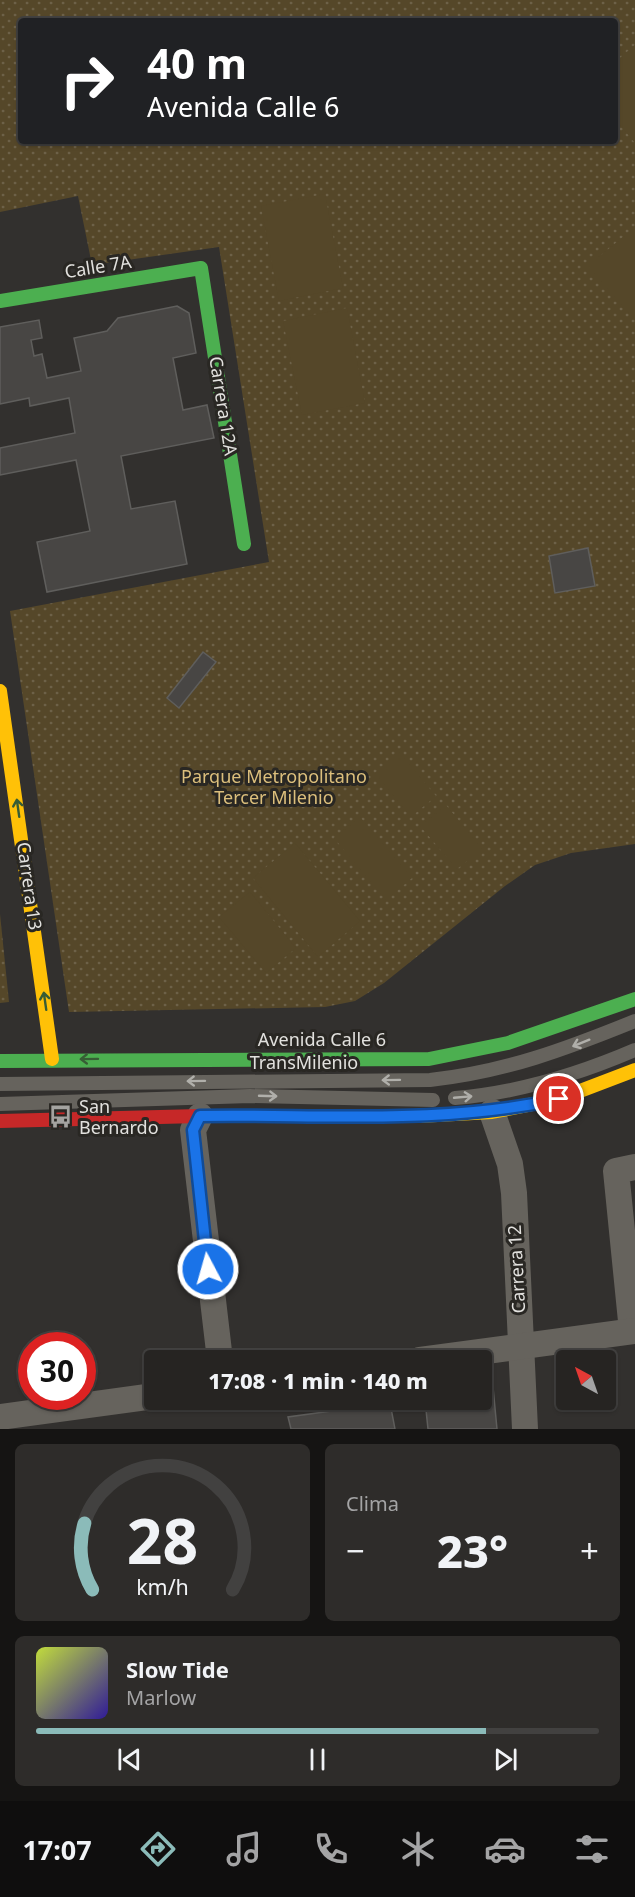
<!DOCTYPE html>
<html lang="es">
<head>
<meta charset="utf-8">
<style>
	:root { --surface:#262422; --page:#2e2c2a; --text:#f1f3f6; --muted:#a4a4a5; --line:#424140; --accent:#8bbbb9 }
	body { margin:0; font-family:"Noto Sans",sans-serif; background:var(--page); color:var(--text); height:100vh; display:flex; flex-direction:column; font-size:22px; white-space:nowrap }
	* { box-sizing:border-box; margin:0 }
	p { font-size:20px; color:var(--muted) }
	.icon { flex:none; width:33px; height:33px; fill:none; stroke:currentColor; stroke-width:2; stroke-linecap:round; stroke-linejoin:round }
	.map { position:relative; height:1429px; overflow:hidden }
	.side { display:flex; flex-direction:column; gap:15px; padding:15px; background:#151413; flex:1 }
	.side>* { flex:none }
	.top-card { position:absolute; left:18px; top:18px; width:600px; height:126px; border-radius:6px; box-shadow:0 2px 4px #0004,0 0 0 2px var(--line); background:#202124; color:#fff; overflow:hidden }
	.needle { width:39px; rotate:320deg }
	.buttons { position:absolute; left:556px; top:1350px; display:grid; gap:12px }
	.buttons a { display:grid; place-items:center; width:60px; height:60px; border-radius:6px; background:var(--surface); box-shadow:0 2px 4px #0004,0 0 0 2px var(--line); font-size:30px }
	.speed { position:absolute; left:18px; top:1332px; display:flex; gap:12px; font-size:30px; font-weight:700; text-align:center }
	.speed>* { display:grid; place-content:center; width:78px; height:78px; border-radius:50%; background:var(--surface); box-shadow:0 2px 4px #0004,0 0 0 2px var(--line); line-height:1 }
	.speed .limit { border:9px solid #d22; background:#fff; color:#111 }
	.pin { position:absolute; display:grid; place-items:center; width:51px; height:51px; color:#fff; margin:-26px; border:3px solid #fff; border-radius:50%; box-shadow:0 2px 6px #0007 }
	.me { position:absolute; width:66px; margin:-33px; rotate:354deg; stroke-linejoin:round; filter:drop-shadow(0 0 4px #0008) }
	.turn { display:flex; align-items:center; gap:21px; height:126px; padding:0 30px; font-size:27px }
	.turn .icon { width:78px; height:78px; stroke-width:2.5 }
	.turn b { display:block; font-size:42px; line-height:51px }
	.big { font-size:45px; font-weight:800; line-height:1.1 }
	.side .tile { flex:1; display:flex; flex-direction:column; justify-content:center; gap:9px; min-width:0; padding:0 21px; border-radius:9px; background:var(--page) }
	.side .dial { align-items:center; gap:0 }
	.dial svg { height:156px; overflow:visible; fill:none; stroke:var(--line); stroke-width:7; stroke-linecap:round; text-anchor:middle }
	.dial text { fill:var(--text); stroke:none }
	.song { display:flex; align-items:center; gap:18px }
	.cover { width:72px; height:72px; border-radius:9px; background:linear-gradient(135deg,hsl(70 70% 55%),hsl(250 70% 35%)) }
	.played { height:6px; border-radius:3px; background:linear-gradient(90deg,var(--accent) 80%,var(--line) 80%) }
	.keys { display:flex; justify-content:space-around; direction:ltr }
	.heat { display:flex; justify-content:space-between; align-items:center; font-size:33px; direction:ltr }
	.side .tiles { flex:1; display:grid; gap:15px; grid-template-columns:1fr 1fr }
	.tile:last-child { grid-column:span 2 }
	.trip { position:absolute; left:144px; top:1350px; width:348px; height:60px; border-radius:6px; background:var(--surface); box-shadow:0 2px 4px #0004,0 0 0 2px var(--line); font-weight:800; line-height:60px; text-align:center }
	.menu { display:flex; height:96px; justify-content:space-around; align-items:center; background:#0f0e0e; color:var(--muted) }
	.menu .icon { width:42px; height:42px }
	.menu .active { color:var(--accent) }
	.menu b { font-size:27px; color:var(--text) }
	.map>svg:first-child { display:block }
	.grass { fill:url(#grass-dots); fill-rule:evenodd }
	.garden { fill:#554729 }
	.building { fill:#484644; stroke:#5f5e5c; stroke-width:1.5 }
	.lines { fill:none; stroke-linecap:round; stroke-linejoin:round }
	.lane { stroke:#66635d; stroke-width:14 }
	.street { stroke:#66635d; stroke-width:26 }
	.fast { stroke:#4caf50; stroke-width:14 }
	.slow { stroke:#ffc107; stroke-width:14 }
	.jam { stroke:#c62828; stroke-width:14 }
	.oneway { stroke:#375d35 }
	.oneway2 { stroke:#b0afaa }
	.route-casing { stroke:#114b97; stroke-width:15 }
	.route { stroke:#1a73e8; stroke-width:10 }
	.labels { text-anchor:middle; stroke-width:6; stroke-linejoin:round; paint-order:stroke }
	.street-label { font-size:18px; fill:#e2e1de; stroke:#292723 }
	.park-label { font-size:18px; fill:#dcbf7c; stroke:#292723 }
	.poi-label { font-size:18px; fill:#e2e1de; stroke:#292723; text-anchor:start }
</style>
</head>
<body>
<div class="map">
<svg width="635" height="1429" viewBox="0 0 635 1429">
	<defs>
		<pattern id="grass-dots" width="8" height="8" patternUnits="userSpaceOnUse" patternTransform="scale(1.5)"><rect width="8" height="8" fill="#554729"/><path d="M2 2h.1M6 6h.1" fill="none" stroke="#6d6148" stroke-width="1.8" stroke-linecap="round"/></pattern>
	</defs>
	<rect width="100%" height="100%" fill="#32302e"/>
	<g class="grass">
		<path d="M 0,0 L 635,0 L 635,844 L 571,853 L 535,865 L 505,886 L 384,983 L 355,1001 L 325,1007 L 69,1012 L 10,611 L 269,562 L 219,247 L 92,265 L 78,196 L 0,212 ZM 21,21 L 615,21 L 615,141 L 21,141 Z"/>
		<path d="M 0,914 L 9,1002 L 0,1003 Z"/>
	</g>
	<g class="garden">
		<path d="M 635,45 L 635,143 L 615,119 L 615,62 Z"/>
		<path d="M 325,194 L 343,288 L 279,301 L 261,206 Z"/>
		<path d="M 635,227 L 635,320 L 588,266 Z"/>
		<path d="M 347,308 L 365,403 L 302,415 L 283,321 Z"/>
		<path d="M 399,752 L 436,796 L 411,817 L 375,773 Z"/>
		<path d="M 446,805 L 482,849 L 457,869 L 420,826 Z"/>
		<path d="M 360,817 L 412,878 L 386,900 L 334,838 Z"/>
		<path d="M 295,843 L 360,921 L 318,957 L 253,878 Z"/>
		<path d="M 250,892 L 296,948 L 266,973 L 219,917 Z"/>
	</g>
	<g class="building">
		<path d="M 177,306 L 189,313 L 196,353 L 173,358 L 183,410 L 207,405 L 214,438 L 121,456 L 131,509 L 175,501 L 187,564 L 47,592 L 37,542 L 90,531 L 76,460 L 0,475 L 0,448 L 75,433 L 69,398 L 30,406 L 29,398 L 0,404 L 0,327 L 39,320 L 42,338 L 31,340 L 34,356 L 42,354 L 47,378 L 81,371 L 74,338 L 107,331 L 118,318 Z"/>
		<path d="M 588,548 L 595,586 L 555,593 L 549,556 Z"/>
		<path d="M 203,652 L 216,662 L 179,708 L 167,698 Z"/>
		<path d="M 493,1387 L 497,1429 L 428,1429 L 425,1400 L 482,1400 L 482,1388 Z"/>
		<path d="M 390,1403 L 395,1429 L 291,1429 L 288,1417 Z"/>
	</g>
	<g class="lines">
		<g class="lane">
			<path d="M 0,1084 L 430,1080 C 505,1072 566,1049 635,1021"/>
			<path d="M 455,1098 C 518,1093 577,1075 635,1050"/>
			<path d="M 0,1104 L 250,1096 L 433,1100"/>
		</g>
		<g class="street">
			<path d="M 492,1112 L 510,1164 L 514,1193 L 525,1429"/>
			<path d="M 200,1116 L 193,1130 L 220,1360"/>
			<path d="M 632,1331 L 616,1171 L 635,1167"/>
			<path d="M 420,1360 L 635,1331"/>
			<path d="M 0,1417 L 154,1396"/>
		</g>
		<g class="fast">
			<path d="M 0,301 L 201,268 L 244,544"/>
			<path d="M 0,1061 L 429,1059 L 508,1043 L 635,999"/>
		</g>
		<g class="slow">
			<path d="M 0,691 L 52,1059"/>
			<path d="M 419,1116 L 492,1112 L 559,1099 L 635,1070"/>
		</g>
		<path class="jam" d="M 0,1121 L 200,1116 L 419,1116"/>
	</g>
	<defs><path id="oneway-shaft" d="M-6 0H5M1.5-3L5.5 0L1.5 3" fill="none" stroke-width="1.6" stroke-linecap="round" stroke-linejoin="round" transform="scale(1.5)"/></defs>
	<g class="oneway">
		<use href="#oneway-shaft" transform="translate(18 808) rotate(-98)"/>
		<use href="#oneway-shaft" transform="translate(45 1001) rotate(-98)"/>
		<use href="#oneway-shaft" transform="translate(89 1059) rotate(179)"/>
	</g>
	<g class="oneway2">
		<use href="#oneway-shaft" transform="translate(581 1043) rotate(158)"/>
		<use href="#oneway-shaft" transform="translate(391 1080) rotate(179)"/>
		<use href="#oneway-shaft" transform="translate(196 1081) rotate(179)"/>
		<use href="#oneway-shaft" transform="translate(268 1096) rotate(2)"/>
		<use href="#oneway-shaft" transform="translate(463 1097) rotate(-5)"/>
	</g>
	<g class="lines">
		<defs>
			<path id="route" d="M 208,1269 L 193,1130 L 200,1116 C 320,1114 441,1125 559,1099"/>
		</defs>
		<use href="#route" class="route-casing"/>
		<use href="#route" class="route"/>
	</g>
	<defs>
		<symbol id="bus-bare" viewBox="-9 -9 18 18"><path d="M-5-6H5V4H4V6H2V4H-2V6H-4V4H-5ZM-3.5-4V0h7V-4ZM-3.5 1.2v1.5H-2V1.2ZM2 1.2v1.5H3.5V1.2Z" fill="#a4a3a0" stroke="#292723" stroke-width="2.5" paint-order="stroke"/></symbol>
	</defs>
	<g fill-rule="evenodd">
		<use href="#bus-bare" x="44" y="1100" width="33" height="33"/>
	</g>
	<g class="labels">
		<g class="street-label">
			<text transform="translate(98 267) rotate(-9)" y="6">Calle 7A</text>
			<text transform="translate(223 406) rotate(81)" y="6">Carrera 12A</text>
			<text transform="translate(29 886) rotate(82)" y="6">Carrera 13</text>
			<text x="322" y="1046">Avenida Calle 6</text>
			<text x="304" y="1069">TransMilenio</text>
			<text transform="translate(517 1269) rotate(-93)" y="6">Carrera 12</text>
		</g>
		<g class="park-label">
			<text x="274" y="783">Parque Metropolitano<tspan x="274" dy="21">Tercer Milenio</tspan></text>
		</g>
		<g class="poi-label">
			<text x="79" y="1113">San<tspan x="79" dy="21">Bernardo</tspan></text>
		</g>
	</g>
</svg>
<div class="buttons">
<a><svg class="needle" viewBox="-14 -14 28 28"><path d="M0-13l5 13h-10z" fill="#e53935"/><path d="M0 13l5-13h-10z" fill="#a4a4a5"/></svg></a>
</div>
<div class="speed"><div class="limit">30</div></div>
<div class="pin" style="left:559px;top:1099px;background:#d93025"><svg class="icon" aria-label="arrive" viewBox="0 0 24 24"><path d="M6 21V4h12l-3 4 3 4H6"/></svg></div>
<svg class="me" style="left:208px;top:1269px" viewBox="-20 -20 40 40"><circle r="17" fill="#1a73e8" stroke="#fff" stroke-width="3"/><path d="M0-11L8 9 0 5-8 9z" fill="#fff"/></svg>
<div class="trip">17:08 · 1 min · 140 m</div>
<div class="top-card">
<div class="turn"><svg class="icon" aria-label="right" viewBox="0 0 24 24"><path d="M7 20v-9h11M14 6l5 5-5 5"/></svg><div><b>40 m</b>Avenida Calle 6</div></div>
</div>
</div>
<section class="side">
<div class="tiles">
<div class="tile dial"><svg viewBox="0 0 100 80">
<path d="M14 69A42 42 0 1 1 86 69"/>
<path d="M14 69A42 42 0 0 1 10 35" stroke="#8bbbb9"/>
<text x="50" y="56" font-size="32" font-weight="700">28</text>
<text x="50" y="72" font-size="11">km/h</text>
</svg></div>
<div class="tile"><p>Clima</p>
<div class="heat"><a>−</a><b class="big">23°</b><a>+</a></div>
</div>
<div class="tile">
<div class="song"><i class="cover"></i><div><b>Slow Tide</b><p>Marlow</p></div></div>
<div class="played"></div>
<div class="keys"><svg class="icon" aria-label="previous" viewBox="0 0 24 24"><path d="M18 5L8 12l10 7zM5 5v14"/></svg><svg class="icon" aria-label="pause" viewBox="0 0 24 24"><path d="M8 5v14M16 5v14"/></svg><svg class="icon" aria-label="next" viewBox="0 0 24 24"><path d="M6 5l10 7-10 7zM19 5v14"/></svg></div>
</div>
</div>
</section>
<nav class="menu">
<b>17:07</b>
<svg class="icon active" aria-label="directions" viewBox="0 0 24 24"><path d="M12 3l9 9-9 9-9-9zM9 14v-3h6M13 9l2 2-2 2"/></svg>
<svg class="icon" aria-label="music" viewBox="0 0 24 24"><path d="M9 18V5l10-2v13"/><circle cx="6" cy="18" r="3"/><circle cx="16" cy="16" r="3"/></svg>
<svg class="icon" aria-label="phone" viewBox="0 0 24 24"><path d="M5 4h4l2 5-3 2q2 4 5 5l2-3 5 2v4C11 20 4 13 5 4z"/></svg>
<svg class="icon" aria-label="climate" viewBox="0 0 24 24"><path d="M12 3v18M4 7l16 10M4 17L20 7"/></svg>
<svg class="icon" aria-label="car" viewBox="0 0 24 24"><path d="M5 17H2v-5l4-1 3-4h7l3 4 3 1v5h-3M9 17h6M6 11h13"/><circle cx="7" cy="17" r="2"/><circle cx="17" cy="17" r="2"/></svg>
<svg class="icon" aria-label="filters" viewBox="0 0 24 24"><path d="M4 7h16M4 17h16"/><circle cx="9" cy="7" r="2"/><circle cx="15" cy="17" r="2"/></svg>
</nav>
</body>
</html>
